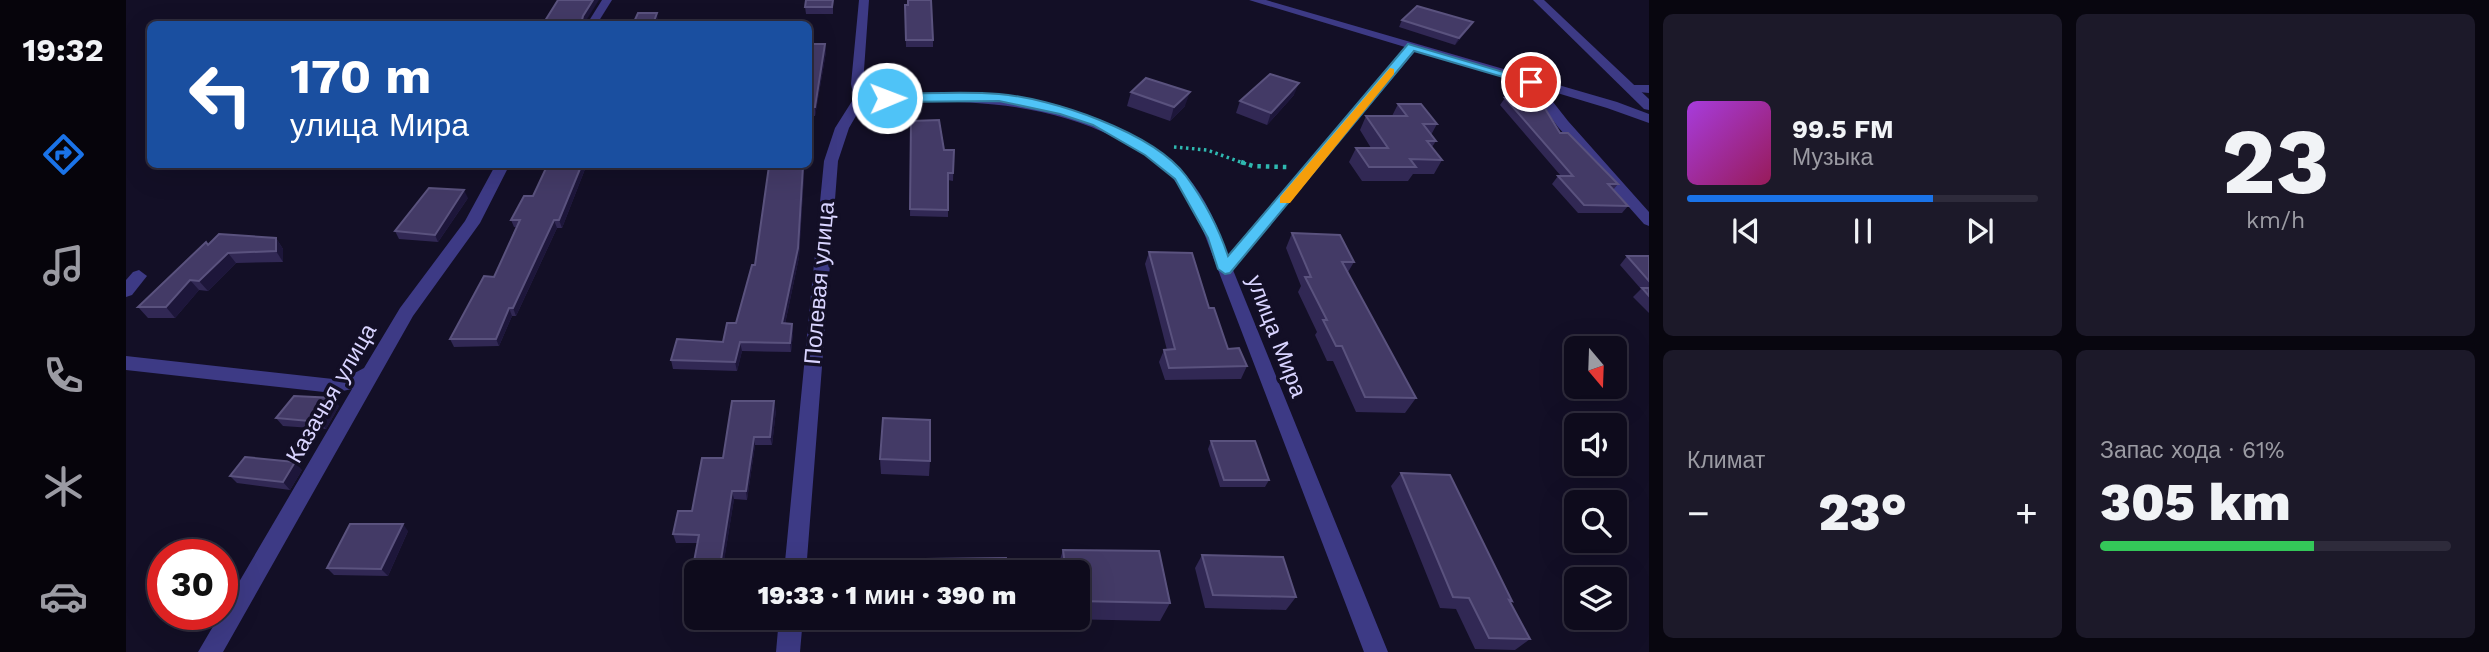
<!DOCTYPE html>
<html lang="ru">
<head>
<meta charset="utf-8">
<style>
	:root { --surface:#0e0b1c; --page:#1c1929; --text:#f1f3f6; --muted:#9b9ba3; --line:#2e2b3b; --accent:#1a73e8 }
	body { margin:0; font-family:"Work Sans",sans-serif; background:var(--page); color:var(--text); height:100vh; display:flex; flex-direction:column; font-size:26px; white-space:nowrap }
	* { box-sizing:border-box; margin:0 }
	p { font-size:23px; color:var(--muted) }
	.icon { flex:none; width:38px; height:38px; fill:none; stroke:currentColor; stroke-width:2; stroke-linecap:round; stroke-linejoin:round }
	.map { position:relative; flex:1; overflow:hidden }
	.panel { display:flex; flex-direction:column; gap:14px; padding:14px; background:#08060f; width:840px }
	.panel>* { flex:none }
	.banner { position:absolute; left:21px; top:21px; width:665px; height:147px; border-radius:10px; box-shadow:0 7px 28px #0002,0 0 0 2px var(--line); background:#1a4fa0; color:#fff; overflow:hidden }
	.needle { width:46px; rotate:161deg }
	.fabs { position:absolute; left:1438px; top:336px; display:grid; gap:14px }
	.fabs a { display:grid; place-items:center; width:63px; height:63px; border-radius:10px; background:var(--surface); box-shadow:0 7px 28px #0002,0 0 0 2px var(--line); font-size:35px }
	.speed { position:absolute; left:21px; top:539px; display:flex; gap:14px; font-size:35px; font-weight:700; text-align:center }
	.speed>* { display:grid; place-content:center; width:91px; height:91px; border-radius:50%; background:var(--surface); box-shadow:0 7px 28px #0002,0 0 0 2px var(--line); line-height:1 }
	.speed .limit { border:10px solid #d22; background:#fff; color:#111 }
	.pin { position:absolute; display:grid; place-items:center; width:60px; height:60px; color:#fff; margin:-30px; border:4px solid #fff; border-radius:50%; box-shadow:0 2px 7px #0007 }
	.me { position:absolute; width:77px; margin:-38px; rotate:89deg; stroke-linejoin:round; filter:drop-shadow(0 0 5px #0008) }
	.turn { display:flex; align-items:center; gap:24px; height:147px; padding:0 28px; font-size:32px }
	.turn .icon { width:91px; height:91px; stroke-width:2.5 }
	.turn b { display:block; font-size:49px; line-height:60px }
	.big { font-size:52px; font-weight:800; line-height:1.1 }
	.panel .widget { flex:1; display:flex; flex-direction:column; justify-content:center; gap:10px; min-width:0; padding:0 24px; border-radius:10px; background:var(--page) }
	.panel .dial { align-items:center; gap:0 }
	.dial b { font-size:91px; line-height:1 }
	.song { display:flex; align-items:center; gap:21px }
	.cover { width:84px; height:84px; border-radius:10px; background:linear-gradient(135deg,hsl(280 70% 55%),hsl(330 70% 35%)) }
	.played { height:7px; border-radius:4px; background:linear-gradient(90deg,var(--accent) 70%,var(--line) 70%) }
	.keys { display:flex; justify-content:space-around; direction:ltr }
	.heat { display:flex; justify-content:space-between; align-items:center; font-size:38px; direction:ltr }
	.charge { height:10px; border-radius:5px; background:linear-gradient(90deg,#34c759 61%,var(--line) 0) }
	.panel .tiles { flex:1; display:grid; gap:14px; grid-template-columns:repeat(2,1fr) }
	.trip { position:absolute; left:558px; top:560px; width:406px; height:70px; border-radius:10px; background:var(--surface); box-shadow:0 7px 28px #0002,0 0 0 2px var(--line); font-weight:800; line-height:70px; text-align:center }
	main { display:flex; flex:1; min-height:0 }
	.tab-bar { display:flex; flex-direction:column; width:126px; justify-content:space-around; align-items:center; background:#06040b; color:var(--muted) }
	.tab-bar .icon { width:49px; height:49px }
	.tab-bar .on { color:var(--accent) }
	.tab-bar b { font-size:32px; color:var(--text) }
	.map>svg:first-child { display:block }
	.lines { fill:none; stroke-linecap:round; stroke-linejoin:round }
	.path-far1 { stroke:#2fb8b0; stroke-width:3.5; stroke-dasharray:2.5 3.5; stroke-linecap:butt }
	.path { stroke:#2fb8b0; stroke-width:4.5; stroke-dasharray:3.5 5; stroke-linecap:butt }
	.minor { fill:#3d3a85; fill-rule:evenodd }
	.tertiary { fill:#3d3a85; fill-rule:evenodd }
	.wall { fill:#312854 }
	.shaded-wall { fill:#1d163a }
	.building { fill:#433a66; stroke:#5a527e; stroke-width:2 }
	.route { fill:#4fc3f7; stroke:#337fa1; stroke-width:2 }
	.slow { fill:#f59e0b }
	.labels { text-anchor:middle; stroke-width:7; stroke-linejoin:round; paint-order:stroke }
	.street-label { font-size:23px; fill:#d9d4ff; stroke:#130f26 }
</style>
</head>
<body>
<main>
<nav class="tab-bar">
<b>19:32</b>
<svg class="icon on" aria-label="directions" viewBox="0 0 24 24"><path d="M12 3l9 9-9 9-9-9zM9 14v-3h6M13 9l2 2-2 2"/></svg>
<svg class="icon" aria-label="music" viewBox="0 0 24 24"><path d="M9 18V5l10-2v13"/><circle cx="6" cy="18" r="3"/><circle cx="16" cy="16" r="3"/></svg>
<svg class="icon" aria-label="phone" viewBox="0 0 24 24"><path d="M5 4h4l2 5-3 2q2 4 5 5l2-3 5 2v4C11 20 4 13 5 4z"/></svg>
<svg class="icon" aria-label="climate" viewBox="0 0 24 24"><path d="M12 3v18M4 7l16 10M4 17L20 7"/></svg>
<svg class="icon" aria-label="car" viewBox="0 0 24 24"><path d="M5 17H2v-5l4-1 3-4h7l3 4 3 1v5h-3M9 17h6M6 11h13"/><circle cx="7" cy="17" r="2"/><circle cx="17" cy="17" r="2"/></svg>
</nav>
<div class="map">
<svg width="1523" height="652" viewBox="0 0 1523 652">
	<rect width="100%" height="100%" fill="#130f26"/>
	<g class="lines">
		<path class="path-far1" d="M 1048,147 L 1081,150 L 1120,164"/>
		<path class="path" d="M 1115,162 L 1127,166 L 1161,167"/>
		<g class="minor">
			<path d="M 476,0 L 486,0 L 471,24 L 461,24 Z"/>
			<path d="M 733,0 L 743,0 L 737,84 L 740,94 C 830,93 917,91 999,132 C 1021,143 1044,157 1060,175 C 1080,198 1092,227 1102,255 L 1282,44 L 1290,44 L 1290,50 L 1107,270 L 1262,652 L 1238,652 L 1078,233 C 1071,215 1063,197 1050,182 C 1035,163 1011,149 990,138 C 910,98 826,100 738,102 L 723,128 L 712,161 L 680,572 L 658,572 L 698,161 L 709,128 L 728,98 L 725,84 Z"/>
			<path d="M 1405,78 L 1409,79 L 1442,121 L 1523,212 L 1523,226 L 1518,224 L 1432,127 L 1399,82 Z"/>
			<path d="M 1502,85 L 1523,85 L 1523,93 L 1502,91 Z"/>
			<path d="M 370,164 L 384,164 L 354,223 L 287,316 L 97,652 L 72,652 L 226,389 L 207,393 L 0,370 L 0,356 L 207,379 L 223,376 L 238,368 L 274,308 L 339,221 Z"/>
			<path d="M 13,270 L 21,276 L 6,295 L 0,297 L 0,280 L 7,272 Z"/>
			<path d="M 653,618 L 677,618 L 674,652 L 650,652 Z"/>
		</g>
		<g class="tertiary">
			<path d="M 1123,0 L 1140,0 L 1491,102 L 1523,114 L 1523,123 L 1481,108 Z"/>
			<path d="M 1407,0 L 1418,0 L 1523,99 L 1523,110 L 1518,109 Z"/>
		</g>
	</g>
	<g class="wall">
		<path d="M 707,0 L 707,14 L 680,14 L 679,7 Z"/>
		<path d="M 779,5 L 807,40 L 807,47 L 780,47 Z"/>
		<path d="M 1276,20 L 1347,22 L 1343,28 L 1329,45 L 1273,27 Z"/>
		<path d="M 682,44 L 699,44 L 700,52 L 689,116 L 684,116 L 682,124 Z"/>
		<path d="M 1005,92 L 1059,106 L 1044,121 L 1001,106 Z"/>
		<path d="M 1168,95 L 1141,125 L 1110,113 L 1114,101 Z"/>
		<path d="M 1379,98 L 1434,133 L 1492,184 L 1487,190 L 1502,206 L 1496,213 L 1452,213 L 1426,184 L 1432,176 L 1435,176 L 1374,105 Z"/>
		<path d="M 1272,104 L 1311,124 L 1305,135 L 1310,141 L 1306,147 L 1316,160 L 1308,174 L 1287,174 L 1282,181 L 1236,181 L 1223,162 L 1230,148 L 1245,148 L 1234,130 L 1240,116 L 1266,116 Z"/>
		<path d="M 785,121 L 818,150 L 828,150 L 827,181 L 822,180 L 822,217 L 784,216 Z"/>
		<path d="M 425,164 L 461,164 L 436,228 L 431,228 L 390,316 L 386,316 L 373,346 L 328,347 L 324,339 L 368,277 L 390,227 L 388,227 L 385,220 L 407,196 Z"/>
		<path d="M 677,166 L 678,175 L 673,257 L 659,324 L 666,324 L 667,333 L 665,352 L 616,351 L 611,371 L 547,369 L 545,360 L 597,342 L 610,323 L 629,265 Z"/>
		<path d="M 342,198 L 312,242 L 273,239 L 269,231 Z"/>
		<path d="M 1166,233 L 1228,262 L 1222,272 L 1290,398 L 1279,413 L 1230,412 L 1207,361 L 1201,361 L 1189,335 L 1191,332 L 1172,292 L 1175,286 L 1160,248 Z"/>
		<path d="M 150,238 L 157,249 L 157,262 L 110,263 L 82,291 L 73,290 L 49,318 L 22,318 L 12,307 L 82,245 Z"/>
		<path d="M 1023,252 L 1083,308 L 1102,349 L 1121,366 L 1115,379 L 1039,380 L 1033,362 L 1038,350 L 1041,350 L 1019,264 Z"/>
		<path d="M 1501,256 L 1523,256 L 1523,313 L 1507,297 L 1515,289 L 1494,265 Z"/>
		<path d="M 213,406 L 200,429 L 157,426 L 150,418 Z"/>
		<path d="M 650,410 L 646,445 L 629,445 L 621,500 L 608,499 L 598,560 L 632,560 L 634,568 L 633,572 L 570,572 L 570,611 L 563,611 L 560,604 L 571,543 L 550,543 L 547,534 L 566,511 L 597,458 Z"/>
		<path d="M 1085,441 L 1143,480 L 1139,487 L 1094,487 L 1082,449 Z"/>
		<path d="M 754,459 L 804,461 L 803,476 L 755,474 Z"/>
		<path d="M 176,470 L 164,490 L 111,483 L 104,476 Z"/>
		<path d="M 1275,473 L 1386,601 L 1384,602 L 1404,639 L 1389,650 L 1349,649 L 1330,609 L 1314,608 L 1265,486 Z"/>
		<path d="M 282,531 L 262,576 L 208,575 L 201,568 Z"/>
		<path d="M 937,550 L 1044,603 L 1034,621 L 937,619 L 937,618 L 952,618 L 952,572 L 931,572 L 931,569 Z"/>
		<path d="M 1076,555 L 1170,597 L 1160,610 L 1079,608 L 1069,568 Z"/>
	</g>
	<g class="shaded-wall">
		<path d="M 467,0 L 473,0 L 458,24 L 455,24 L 457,16 Z"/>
		<path d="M 531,13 L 532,20 L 531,24 L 527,24 Z"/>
		<path d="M 1347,22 L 1343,28 L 1329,45 L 1333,38 Z"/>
		<path d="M 699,44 L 700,52 L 689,116 L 689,107 Z"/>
		<path d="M 1173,83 L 1168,95 L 1141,125 L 1145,113 Z"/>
		<path d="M 1064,92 L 1059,106 L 1044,121 L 1048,107 Z"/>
		<path d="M 456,164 L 461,164 L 436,228 L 433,220 Z"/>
		<path d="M 677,166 L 678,175 L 673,257 L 657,333 L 656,323 Z"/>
		<path d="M 338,190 L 342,198 L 312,242 L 309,235 Z"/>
		<path d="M 428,220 L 431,228 L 390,316 L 387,308 Z"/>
		<path d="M 150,238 L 157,249 L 157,262 L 150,251 Z"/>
		<path d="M 102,253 L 110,263 L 82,291 L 73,281 Z"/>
		<path d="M 64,280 L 73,290 L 49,318 L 40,307 Z"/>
		<path d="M 383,308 L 386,316 L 373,346 L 370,339 Z"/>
		<path d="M 666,324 L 667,333 L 665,352 L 664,343 Z"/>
		<path d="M 614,342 L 616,351 L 611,371 L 609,362 Z"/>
		<path d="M 208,398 L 213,406 L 200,429 L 194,422 Z"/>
		<path d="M 648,401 L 650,410 L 646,445 L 644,437 Z"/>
		<path d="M 628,437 L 629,445 L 621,500 L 620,491 Z"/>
		<path d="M 169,462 L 176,470 L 164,490 L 157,482 Z"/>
		<path d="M 606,491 L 608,499 L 597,568 L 595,560 Z"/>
		<path d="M 277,524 L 282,531 L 262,576 L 255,569 Z"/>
		<path d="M 632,560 L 634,568 L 633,572 L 630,572 Z"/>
	</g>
	<g class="building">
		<path d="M 432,0 L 467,0 L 457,16 L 455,24 L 417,24 Z"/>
		<path d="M 680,0 L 707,0 L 706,7 L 679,7 Z"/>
		<path d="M 782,0 L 805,0 L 807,40 L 780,40 L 779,5 L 782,5 Z"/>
		<path d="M 1291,6 L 1347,22 L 1333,38 L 1276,20 Z"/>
		<path d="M 512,13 L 531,13 L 527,24 L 507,24 Z"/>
		<path d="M 682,44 L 699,44 L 689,107 L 683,107 L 682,110 Z"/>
		<path d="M 1144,74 L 1173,83 L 1145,113 L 1114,101 Z"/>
		<path d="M 1020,78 L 1064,92 L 1048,107 L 1005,92 Z"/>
		<path d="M 1379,98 L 1415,102 L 1434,133 L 1442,133 L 1492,184 L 1482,184 L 1502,206 L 1458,205 L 1432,176 L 1447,176 Z"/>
		<path d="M 1272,104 L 1295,104 L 1311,124 L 1297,124 L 1310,141 L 1301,141 L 1316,160 L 1284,159 L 1290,167 L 1243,167 L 1230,148 L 1262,148 L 1240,116 L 1281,116 Z"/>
		<path d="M 813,120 L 818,150 L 828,150 L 827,173 L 822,173 L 822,210 L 784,209 L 785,121 Z"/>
		<path d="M 425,164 L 456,164 L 433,220 L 428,220 L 387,308 L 383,308 L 370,339 L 324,339 L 358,276 L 368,277 L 394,220 L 385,220 L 398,196 L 407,196 L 421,166 L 424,166 Z"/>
		<path d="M 643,166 L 677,166 L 672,248 L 656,323 L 666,324 L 664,343 L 614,342 L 609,362 L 545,360 L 551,339 L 597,342 L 601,323 L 610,323 L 626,265 L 629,265 Z"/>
		<path d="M 303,188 L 338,190 L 309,235 L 269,231 Z"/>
		<path d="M 1166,233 L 1214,235 L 1228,262 L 1216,262 L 1290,398 L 1239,397 L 1216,346 L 1210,346 L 1197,320 L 1201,320 L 1179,277 L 1185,277 Z"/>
		<path d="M 93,234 L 150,238 L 150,251 L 102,253 L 73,281 L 64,280 L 40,307 L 12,307 L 80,242 L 82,245 Z"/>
		<path d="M 1023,252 L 1066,253 L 1083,308 L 1088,308 L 1102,349 L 1113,348 L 1121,366 L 1043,368 L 1038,350 L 1049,349 Z"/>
		<path d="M 1501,256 L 1523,256 L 1523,281 Z"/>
		<path d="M 1516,288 L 1523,288 L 1523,296 Z"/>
		<path d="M 168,396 L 208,398 L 194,422 L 150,418 Z"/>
		<path d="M 606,401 L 648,401 L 644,437 L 628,437 L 620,491 L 606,491 L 595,560 L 632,560 L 630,572 L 570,572 L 570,604 L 560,604 L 573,535 L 547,534 L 552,511 L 566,511 L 576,458 L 597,458 Z"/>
		<path d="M 757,418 L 804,420 L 804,461 L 754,459 Z"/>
		<path d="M 1085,441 L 1129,441 L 1143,480 L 1098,480 Z"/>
		<path d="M 119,457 L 169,462 L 157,482 L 104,476 Z"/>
		<path d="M 1275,473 L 1324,475 L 1386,601 L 1383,600 L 1404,639 L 1363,638 L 1343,598 L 1327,597 Z"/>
		<path d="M 224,524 L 277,524 L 255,569 L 201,568 Z"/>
		<path d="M 937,550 L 1033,551 L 1044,603 L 952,601 L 952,572 L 940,572 Z"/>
		<path d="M 1076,555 L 1157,557 L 1170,597 L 1087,595 Z"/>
		<path d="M 880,558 L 881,572 L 800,572 L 800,559 Z"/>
	</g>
	<path class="route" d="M 1282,44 L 1411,82 L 1401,84 L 1288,51 L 1104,273 L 1099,274 L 1092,269 L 1082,238 L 1049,179 L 1019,155 L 967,125 L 934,114 L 873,101 L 761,102 L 755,98 L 761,94 C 797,94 836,91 873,94 C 925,98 1027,132 1060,176 C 1077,199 1093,229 1102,256 Z"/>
	<path class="slow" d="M 1264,68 L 1268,69 L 1268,74 L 1164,203 L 1154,203 L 1154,197 Z"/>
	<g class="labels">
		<g class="street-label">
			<text transform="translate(693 283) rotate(-85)" y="8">Полевая улица</text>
			<text transform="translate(1151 336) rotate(69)" y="8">улица Мира</text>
			<text transform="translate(205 393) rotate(-60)" y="8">Казачья улица</text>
		</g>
	</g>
</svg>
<div class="fabs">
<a><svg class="needle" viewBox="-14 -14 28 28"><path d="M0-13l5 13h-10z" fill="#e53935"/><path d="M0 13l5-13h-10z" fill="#9b9ba3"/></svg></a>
<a><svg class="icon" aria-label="sound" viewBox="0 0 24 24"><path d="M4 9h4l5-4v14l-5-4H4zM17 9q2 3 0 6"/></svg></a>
<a><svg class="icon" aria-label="search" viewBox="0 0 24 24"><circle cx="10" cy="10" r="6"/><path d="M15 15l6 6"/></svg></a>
<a><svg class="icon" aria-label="layers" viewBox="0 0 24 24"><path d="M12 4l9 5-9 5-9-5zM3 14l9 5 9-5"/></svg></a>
</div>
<div class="speed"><div class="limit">30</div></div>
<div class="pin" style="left:1405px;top:82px;background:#d93025"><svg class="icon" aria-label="arrive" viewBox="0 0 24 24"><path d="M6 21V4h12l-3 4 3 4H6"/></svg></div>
<svg class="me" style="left:761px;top:98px" viewBox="-20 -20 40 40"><circle r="17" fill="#4fc3f7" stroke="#fff" stroke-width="3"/><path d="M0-11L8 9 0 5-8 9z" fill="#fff"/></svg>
<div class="trip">19:33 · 1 мин · 390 m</div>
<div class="banner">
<div class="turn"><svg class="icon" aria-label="left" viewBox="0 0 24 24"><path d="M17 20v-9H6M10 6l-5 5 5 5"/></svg><div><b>170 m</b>улица Мира</div></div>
</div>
</div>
<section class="panel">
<div class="tiles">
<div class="widget">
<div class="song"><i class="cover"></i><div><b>99.5 FM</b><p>Музыка</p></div></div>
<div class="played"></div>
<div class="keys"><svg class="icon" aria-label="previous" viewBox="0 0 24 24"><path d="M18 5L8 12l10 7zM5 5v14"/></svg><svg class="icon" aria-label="pause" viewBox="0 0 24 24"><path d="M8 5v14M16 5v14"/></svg><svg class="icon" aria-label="next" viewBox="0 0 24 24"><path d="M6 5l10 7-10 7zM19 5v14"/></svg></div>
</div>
<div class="widget dial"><b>23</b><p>km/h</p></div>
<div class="widget"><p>Климат</p>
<div class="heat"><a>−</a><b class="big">23°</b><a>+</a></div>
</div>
<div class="widget"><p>Запас хода · 61%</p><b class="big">305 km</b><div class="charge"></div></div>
</div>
</section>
</main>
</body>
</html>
